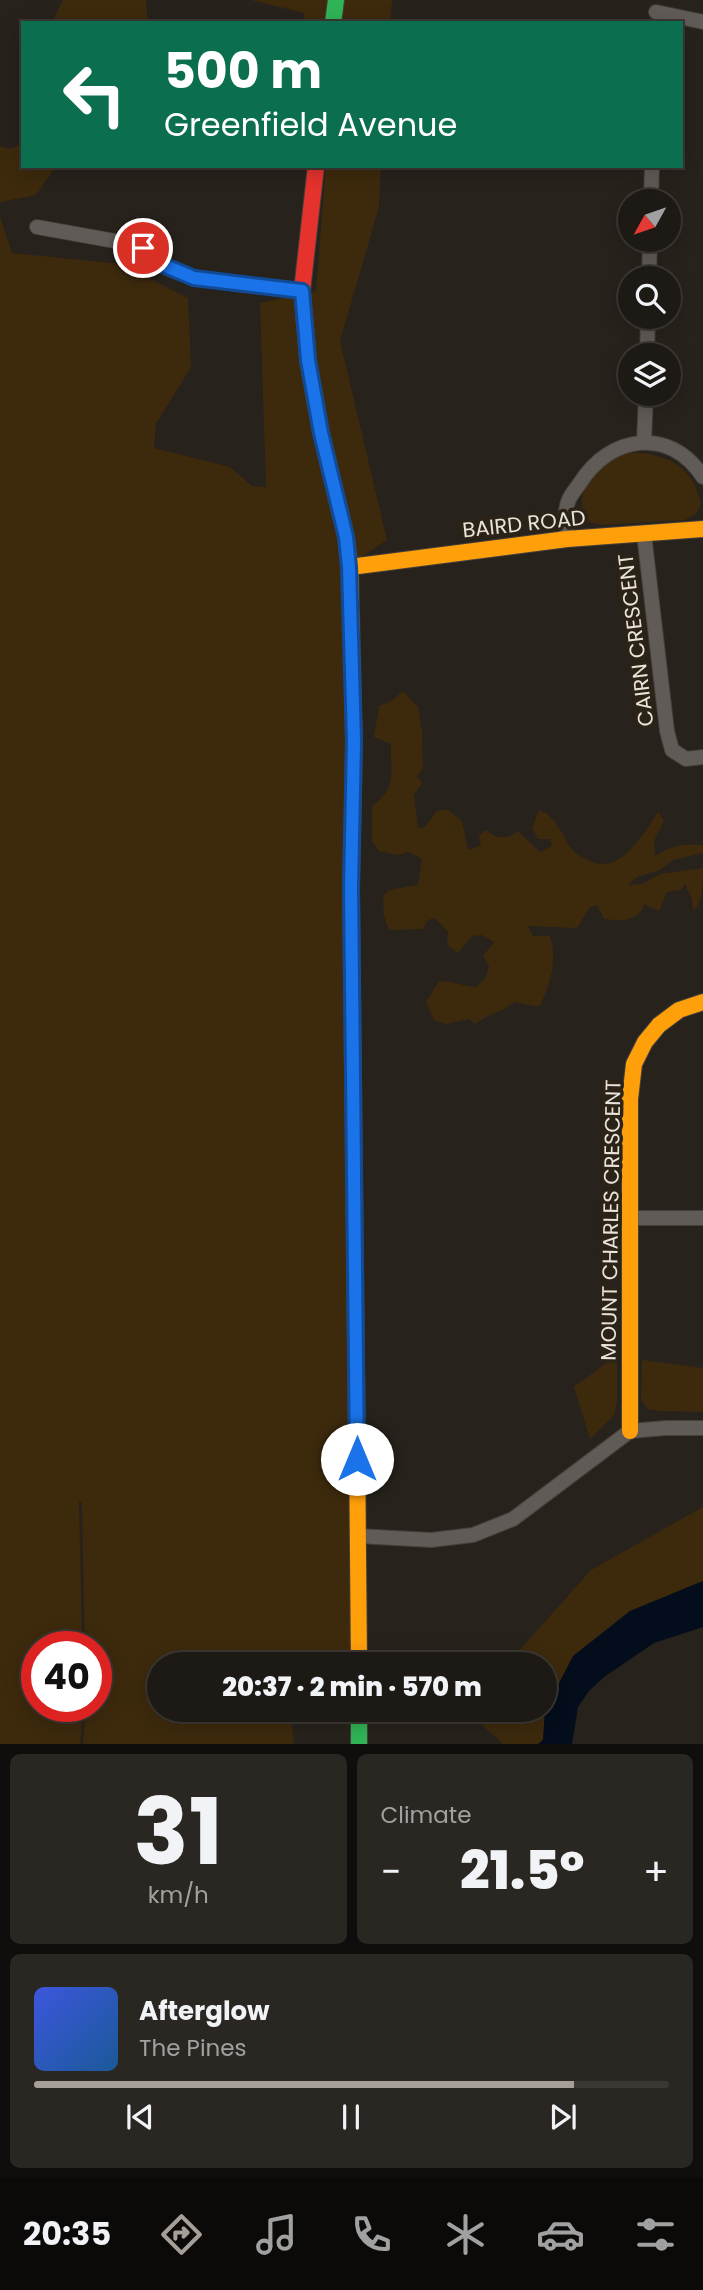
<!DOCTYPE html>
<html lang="en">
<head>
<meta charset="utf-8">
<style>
	:root { --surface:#1d1a15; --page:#2a2722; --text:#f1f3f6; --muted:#a0a1a0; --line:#3b3834; --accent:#a69f99 }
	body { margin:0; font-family:Poppins,sans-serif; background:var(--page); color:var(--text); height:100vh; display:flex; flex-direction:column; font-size:26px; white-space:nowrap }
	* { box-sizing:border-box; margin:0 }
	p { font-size:23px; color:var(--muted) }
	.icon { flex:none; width:38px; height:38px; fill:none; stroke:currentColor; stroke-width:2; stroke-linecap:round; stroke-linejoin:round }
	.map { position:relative; height:1744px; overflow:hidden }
	.sheet { display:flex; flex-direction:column; gap:10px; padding:10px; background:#100e0c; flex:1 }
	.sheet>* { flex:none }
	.banner { position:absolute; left:21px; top:21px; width:662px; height:147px; border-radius:0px; box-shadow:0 4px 18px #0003,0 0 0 2px var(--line); background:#0b6e4f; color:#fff; overflow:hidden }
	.needle { width:46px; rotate:230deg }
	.buttons { position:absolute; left:618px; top:189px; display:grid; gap:14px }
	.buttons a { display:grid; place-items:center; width:63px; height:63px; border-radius:50%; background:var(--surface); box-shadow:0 4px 18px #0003,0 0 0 2px var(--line); font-size:35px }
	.speed { position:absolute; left:21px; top:1631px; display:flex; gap:14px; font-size:35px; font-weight:700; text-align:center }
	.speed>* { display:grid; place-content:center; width:91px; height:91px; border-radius:50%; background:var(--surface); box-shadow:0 4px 18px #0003,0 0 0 2px var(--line); line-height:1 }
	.speed .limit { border:10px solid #d22; background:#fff; color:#111 }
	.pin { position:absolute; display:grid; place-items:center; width:60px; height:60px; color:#fff; margin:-30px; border:4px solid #fff; border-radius:50%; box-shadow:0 2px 7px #0007 }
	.me { position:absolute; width:77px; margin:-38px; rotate:0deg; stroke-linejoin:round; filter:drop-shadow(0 0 5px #0008) }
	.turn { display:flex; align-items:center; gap:24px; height:147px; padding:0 28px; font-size:32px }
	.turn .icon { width:91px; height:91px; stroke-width:2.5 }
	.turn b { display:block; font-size:49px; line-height:60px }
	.big { font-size:52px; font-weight:800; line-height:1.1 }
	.sheet .tile { flex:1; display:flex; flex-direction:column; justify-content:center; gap:10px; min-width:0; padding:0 24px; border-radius:10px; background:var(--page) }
	.sheet .dial { align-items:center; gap:0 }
	.dial b { font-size:91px; line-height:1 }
	.song { display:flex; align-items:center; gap:21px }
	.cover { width:84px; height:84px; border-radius:10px; background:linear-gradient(135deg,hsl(230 70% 55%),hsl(210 70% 35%)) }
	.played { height:7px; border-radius:4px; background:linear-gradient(90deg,var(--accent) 85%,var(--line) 85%) }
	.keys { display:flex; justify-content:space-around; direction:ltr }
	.heat { display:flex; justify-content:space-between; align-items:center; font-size:38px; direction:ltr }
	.sheet .tiles { flex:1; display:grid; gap:10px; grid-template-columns:1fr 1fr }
	.tile:last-child { grid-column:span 2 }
	.trip { position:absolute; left:147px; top:1652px; width:410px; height:70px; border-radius:35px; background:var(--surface); box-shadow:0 4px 18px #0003,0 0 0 2px var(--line); font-weight:800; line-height:70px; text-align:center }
	.dock { display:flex; height:112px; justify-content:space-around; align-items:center; background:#0c0a08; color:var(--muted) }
	.dock .icon { width:49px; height:49px }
	.dock .selected { color:var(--accent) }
	.dock b { font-size:32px; color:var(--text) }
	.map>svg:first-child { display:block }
	.green { fill:#3d2a0d }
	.water { fill:#040d1b }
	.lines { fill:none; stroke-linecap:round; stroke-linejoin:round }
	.street-casing { stroke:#443f3a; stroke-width:16 }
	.fast-casing { stroke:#443f3a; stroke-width:18 }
	.slow-casing { stroke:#443f3a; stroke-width:18 }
	.jam-casing { stroke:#443f3a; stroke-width:18 }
	.street { stroke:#605b56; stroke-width:14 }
	.fast { stroke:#30b455; stroke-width:16 }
	.slow { stroke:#ff9f0a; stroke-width:16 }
	.jam { stroke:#e5322d; stroke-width:16 }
	.route-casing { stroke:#114b97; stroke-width:18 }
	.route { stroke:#1a73e8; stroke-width:12 }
	.labels { text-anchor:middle; stroke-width:7; stroke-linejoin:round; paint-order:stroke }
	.street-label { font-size:21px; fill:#eae3dc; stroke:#2c2317 }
</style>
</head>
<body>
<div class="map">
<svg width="703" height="1744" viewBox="0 0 703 1744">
	<rect width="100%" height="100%" fill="#27221c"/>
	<g class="green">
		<path d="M 63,0 L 146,0 L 148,23 L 52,23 Z"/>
		<path d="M 251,0 L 392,0 L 390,23 L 305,23 L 304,13 Z"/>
		<path d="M 23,143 L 23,166 L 56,166 L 36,195 L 0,202 L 0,146 L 10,149 Z"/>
		<path d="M 326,166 L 381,166 L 379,207 L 340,341 L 387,540 L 345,568 L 359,1664 L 159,1664 L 159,1710 L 290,1710 L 294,1744 L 83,1744 L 86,1706 L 96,1706 L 96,1647 L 85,1647 L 82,1503 L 79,1501 L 82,1647 L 37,1647 L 37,1706 L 83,1706 L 80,1744 L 0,1744 L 0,217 L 12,253 L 121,264 L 188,298 L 191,367 L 156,424 L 154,448 L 230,467 L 252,486 L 266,487 L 260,303 L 316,291 Z"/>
		<path d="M 628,452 C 667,454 692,464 701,504 L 696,514 L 685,520 L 600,525 L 586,521 C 571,485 599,465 628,452 Z"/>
		<path d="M 403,691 L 418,707 L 422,731 L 423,768 L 417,777 L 422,783 L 414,795 L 418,828 L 425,827 L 437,811 L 447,809 L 462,821 L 468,850 L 481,845 L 479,836 L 485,830 C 497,838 506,841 518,831 L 540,852 L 552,846 L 550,839 L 538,839 L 532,828 L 539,810 C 554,815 562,833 570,847 C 574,853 581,856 588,860 C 620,877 643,834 658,812 L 664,821 L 654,841 L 655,856 C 670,846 685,843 703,845 L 703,853 L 673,860 L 658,871 L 637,877 L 627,885 L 642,884 L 660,874 L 703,868 C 703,883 703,902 693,911 L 692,899 L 685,884 L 681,890 L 667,892 L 659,911 L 644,904 C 639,922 621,921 604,919 L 597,905 L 590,907 L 577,928 L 528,926 L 533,936 L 550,936 C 558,958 550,987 539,1007 L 515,1002 C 502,1012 488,1014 475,1024 L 469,1019 L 446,1024 L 434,1020 L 426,1002 L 439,981 C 453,981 463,986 476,987 L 485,979 L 489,967 L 483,956 L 494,942 L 482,935 L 472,936 L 458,953 L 447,945 L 448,932 L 435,918 L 428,920 L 423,929 L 389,930 L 384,916 L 383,896 L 389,890 L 418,885 L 422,859 L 409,852 L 397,855 L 379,851 L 372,841 L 372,806 C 398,788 390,772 391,744 L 374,737 L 379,706 L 391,701 Z"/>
		<path d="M 617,1355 L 617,1401 L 614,1415 L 590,1439 L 574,1387 Z"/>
		<path d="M 642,1360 L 703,1368 L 703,1412 L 660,1411 L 648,1409 L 641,1400 Z"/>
		<path d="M 703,1507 L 703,1581 L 630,1611 L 545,1710 L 543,1740 L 538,1744 L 503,1744 L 483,1726 L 490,1710 L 544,1710 L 544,1664 L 512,1664 L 516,1654 L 591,1570 Z"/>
	</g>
	<path class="water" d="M 703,1581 L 703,1627 L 654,1643 L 604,1677 L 589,1691 L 578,1707 L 572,1744 L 538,1744 L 543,1740 L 545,1710 L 573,1656 L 630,1611 Z"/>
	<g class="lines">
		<defs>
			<g id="street">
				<path d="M 656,12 L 703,22"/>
				<path d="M 651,201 L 652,166"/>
				<path d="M 37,227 L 137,245 C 149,251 154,262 167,268 C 207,285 259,285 302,291"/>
				<path d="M 649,278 L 650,240"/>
				<path d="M 647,355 L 648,317"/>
				<path d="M 644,441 L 646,394"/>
				<path d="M 644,534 L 667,731 L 672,750 L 686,759 L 703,757"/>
				<path d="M 567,539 C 566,527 564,513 568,502 C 570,495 576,489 580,483 C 610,435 670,426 703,477"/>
				<path d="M 631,1218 L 703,1218"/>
				<path d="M 358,1536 L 431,1540 L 473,1535 L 513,1519 L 630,1431 L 666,1428 L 703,1428"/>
			</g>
			<g id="fast">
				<path d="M 333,23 L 336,0"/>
				<path d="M 353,800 L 351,887 L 357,1443"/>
				<path d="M 359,1710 L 359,1744"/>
			</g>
			<g id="slow">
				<path d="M 335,491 L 346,537 L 350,567 L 354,741 L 353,800"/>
				<path d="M 350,567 L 567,539 L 703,529"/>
				<path d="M 630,1431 L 630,1099 L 634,1064 L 645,1042 L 659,1025 L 679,1010 L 703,1002"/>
				<path d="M 357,1443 L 359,1664"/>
			</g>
			<path id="jam" d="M 316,166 L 302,291 L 308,360 L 321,433 L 335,491"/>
		</defs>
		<use href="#street" class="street-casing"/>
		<use href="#fast" class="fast-casing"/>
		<use href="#slow" class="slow-casing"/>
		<use href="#jam" class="jam-casing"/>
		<use href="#street" class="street"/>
		<use href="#fast" class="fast"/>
		<use href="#slow" class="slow"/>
		<use href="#jam" class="jam"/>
	</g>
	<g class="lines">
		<defs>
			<path id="route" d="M 143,248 L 156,262 L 194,278 L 302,291 L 308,360 L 321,433 L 346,537 L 349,567 L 354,741 L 351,887 L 357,1459"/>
		</defs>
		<use href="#route" class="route-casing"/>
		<use href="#route" class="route"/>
	</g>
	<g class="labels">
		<g class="street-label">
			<text transform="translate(524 524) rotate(-6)" y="7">BAIRD ROAD</text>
			<text transform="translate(636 640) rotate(-97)" y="7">CAIRN CRESCENT</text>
			<text transform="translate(611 1220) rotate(-89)" y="7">MOUNT CHARLES CRESCENT</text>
		</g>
	</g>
</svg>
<div class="buttons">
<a><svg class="needle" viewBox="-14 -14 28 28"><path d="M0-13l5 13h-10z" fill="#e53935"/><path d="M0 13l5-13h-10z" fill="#a0a1a0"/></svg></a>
<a><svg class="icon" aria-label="search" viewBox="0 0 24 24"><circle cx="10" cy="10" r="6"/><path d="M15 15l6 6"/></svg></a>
<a><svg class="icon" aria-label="layers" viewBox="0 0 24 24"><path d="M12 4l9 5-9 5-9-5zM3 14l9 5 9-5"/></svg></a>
</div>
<div class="speed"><div class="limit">40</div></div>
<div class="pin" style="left:143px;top:248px;background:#d93025"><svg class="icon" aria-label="arrive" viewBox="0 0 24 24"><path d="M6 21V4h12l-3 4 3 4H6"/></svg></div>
<svg class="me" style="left:357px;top:1459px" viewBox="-20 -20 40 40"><circle r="19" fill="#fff"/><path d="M0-13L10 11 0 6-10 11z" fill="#1a73e8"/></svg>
<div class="trip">20:37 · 2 min · 570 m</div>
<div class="banner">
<div class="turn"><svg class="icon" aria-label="left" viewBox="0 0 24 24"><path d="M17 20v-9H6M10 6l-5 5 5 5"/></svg><div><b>500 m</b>Greenfield Avenue</div></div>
</div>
</div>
<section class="sheet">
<div class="tiles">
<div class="tile dial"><b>31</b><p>km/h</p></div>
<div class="tile"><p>Climate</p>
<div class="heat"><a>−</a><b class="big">21.5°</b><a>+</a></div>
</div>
<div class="tile">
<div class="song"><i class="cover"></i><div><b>Afterglow</b><p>The Pines</p></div></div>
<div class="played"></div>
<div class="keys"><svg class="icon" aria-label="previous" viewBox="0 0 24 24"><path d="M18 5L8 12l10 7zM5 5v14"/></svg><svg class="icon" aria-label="pause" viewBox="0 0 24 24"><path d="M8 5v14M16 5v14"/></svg><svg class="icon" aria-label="next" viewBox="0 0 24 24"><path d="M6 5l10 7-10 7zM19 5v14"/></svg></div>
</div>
</div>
</section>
<nav class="dock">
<b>20:35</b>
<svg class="icon selected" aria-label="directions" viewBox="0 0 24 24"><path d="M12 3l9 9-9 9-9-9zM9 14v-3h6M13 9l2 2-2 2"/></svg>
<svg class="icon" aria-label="music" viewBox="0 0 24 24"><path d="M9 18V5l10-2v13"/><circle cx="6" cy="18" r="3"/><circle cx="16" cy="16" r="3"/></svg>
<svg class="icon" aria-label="phone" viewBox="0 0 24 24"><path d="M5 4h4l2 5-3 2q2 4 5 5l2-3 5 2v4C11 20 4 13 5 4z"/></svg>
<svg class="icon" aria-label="climate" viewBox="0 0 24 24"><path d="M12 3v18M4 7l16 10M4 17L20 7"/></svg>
<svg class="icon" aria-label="car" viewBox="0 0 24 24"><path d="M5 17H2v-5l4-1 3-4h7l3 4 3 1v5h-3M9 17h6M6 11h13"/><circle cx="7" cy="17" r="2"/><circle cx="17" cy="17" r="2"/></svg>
<svg class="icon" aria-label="filters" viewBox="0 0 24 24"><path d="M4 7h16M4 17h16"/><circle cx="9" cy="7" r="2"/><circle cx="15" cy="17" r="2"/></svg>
</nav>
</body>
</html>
